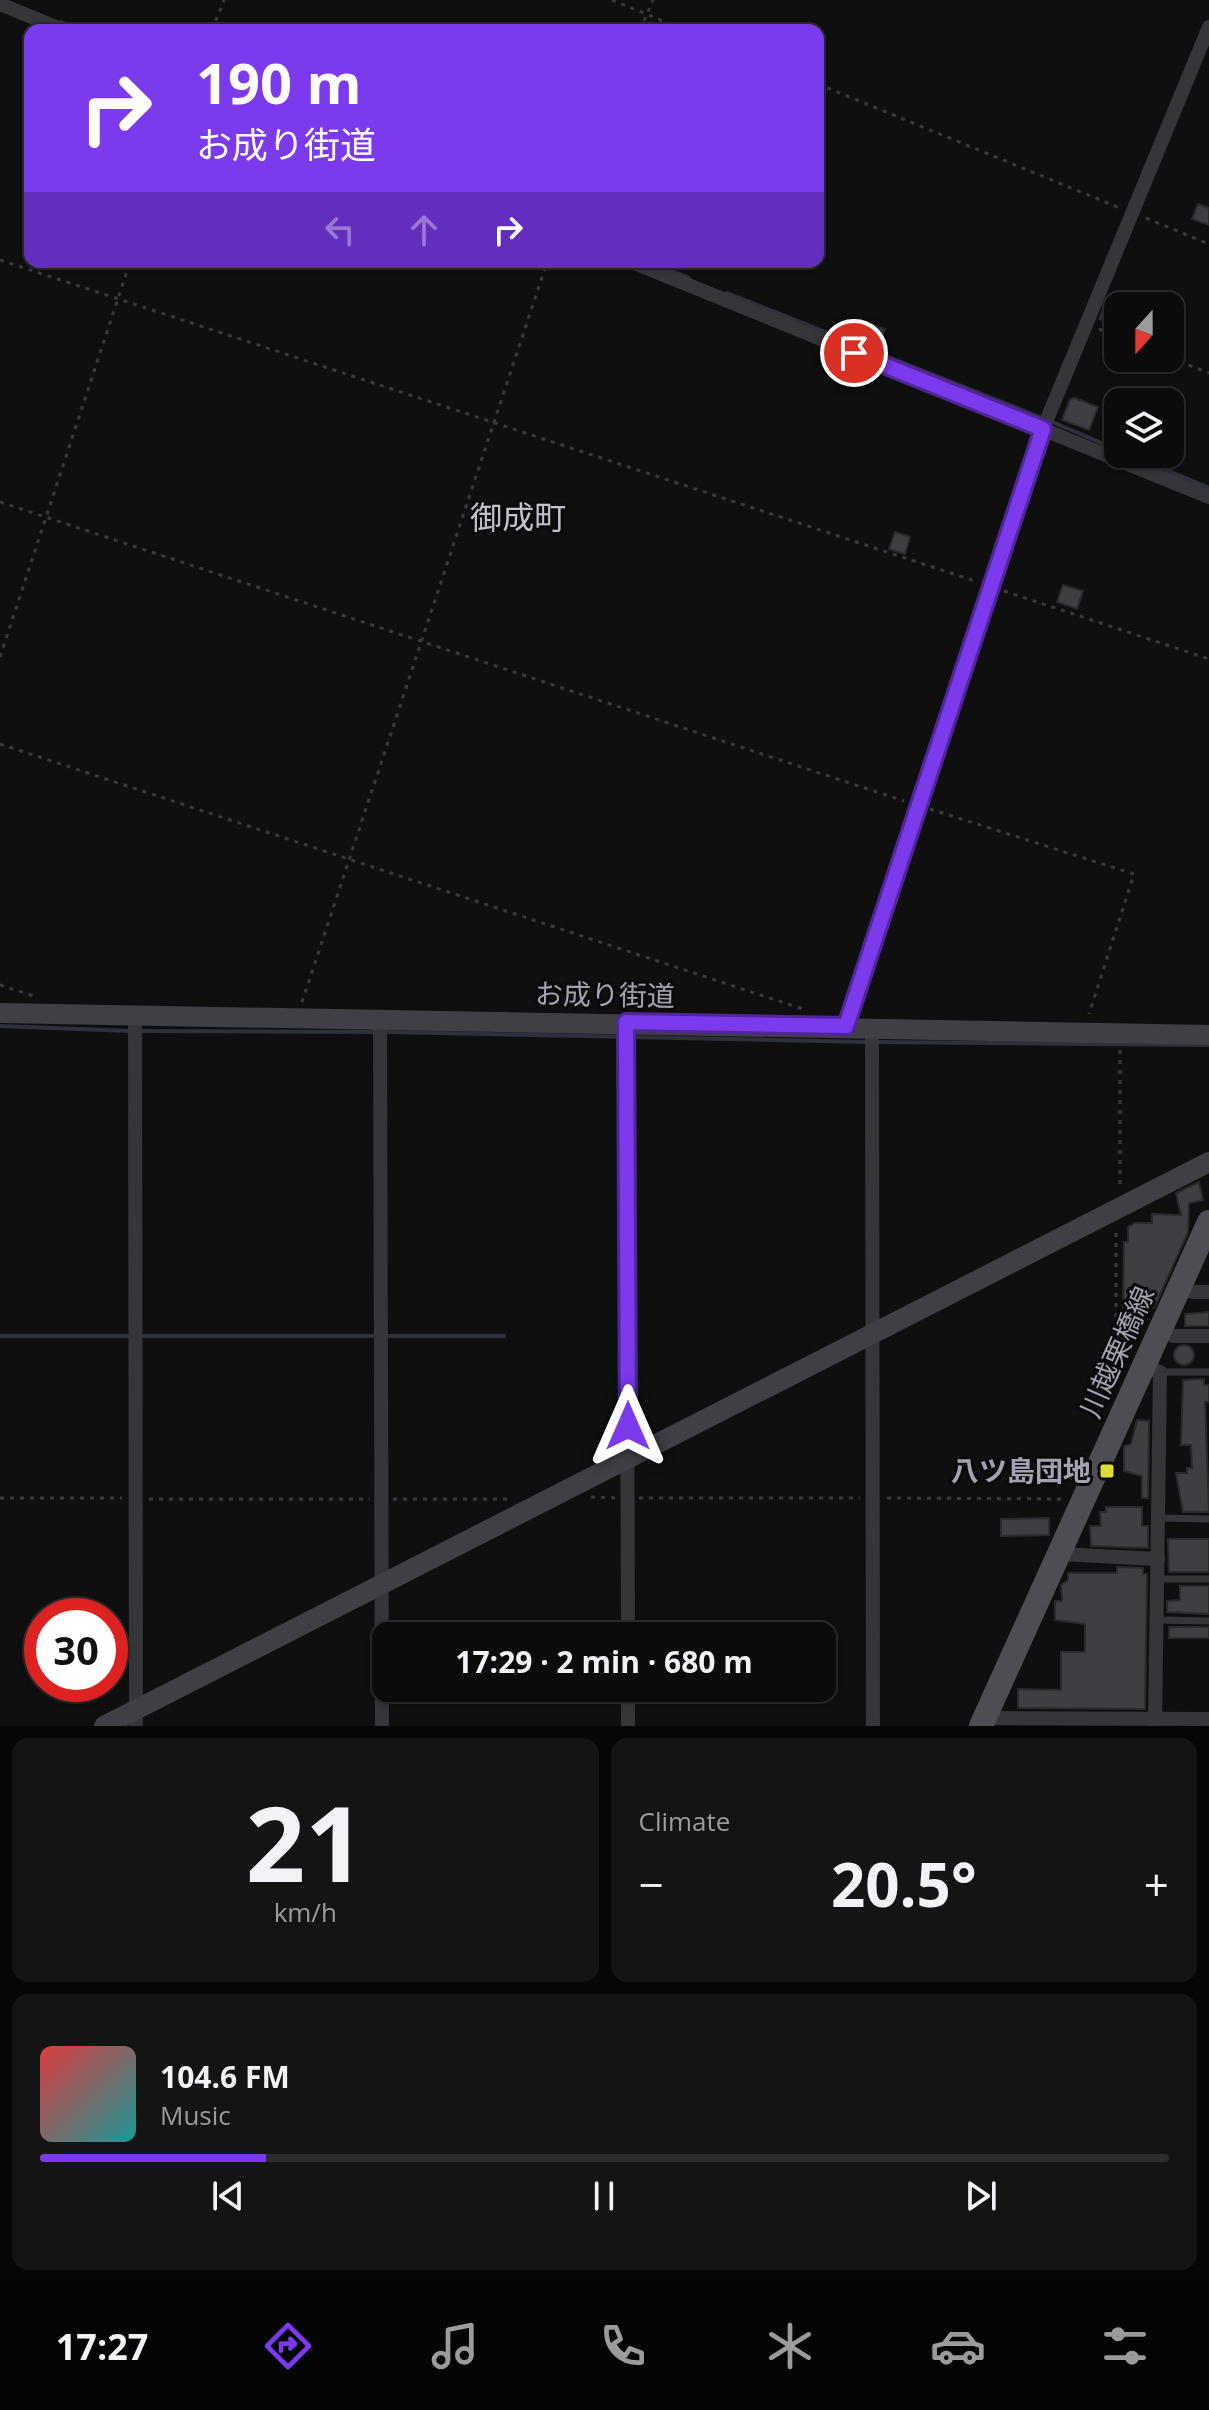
<!DOCTYPE html>
<html lang="en">
<head>
<meta charset="utf-8">
<style>
	:root { --surface:#0c0b0c; --page:#151415; --text:#f1f3f6; --muted:#9a9b9d; --line:#2c2b2d; --accent:#7c3aed }
	body { margin:0; font-family:"Open Sans","Noto Sans JP",sans-serif; background:var(--page); color:var(--text); height:100vh; display:flex; flex-direction:column; font-size:30px; white-space:nowrap }
	* { box-sizing:border-box; margin:0 }
	p { font-size:26px; color:var(--muted) }
	.icon { flex:none; width:44px; height:44px; fill:none; stroke:currentColor; stroke-width:2; stroke-linecap:round; stroke-linejoin:round }
	.map { position:relative; height:1726px; overflow:hidden }
	.sheet { display:flex; flex-direction:column; gap:12px; padding:12px; background:#070607; flex:1 }
	.sheet>* { flex:none }
	.hud { position:absolute; left:24px; top:24px; width:800px; height:244px; border-radius:16px; box-shadow:0 2px 6px #0004,0 0 0 2px var(--line); background:#7c3aed; color:#fff; overflow:hidden }
	.needle { width:52px; rotate:201deg }
	.fabs { position:absolute; left:1104px; top:292px; display:grid; gap:16px }
	.fabs a { display:grid; place-items:center; width:80px; height:80px; border-radius:16px; background:var(--surface); box-shadow:0 2px 6px #0004,0 0 0 2px var(--line); font-size:40px }
	.speed { position:absolute; left:24px; top:1598px; display:flex; gap:16px; font-size:40px; font-weight:700; text-align:center }
	.speed>* { display:grid; place-content:center; width:104px; height:104px; border-radius:50%; background:var(--surface); box-shadow:0 2px 6px #0004,0 0 0 2px var(--line); line-height:1 }
	.speed .limit { border:12px solid #d22; background:#fff; color:#111 }
	.pin { position:absolute; display:grid; place-items:center; width:68px; height:68px; color:#fff; margin:-34px; border:4px solid #fff; border-radius:50%; box-shadow:0 2px 8px #0007 }
	.me { position:absolute; width:88px; margin:-44px; rotate:0deg; stroke-linejoin:round; filter:drop-shadow(0 0 6px #0008) }
	.turn { display:flex; align-items:center; gap:28px; height:168px; padding:0 40px; font-size:36px }
	.turn .icon { width:104px; height:104px; stroke-width:2.5 }
	.turn b { display:block; font-size:56px; line-height:68px }
	.lanes { display:flex; align-items:center; height:76px; padding:0 40px; background:#0003; justify-content:center; gap:40px; direction:ltr }
	.lanes .off { opacity:.35 }
	.big { font-size:60px; font-weight:700; line-height:1.1 }
	.sheet .card { flex:1; display:flex; flex-direction:column; justify-content:center; gap:12px; min-width:0; padding:0 28px; border-radius:16px; background:var(--page) }
	.sheet .dial { align-items:center; gap:0 }
	.dial b { font-size:104px; line-height:1 }
	.song { display:flex; align-items:center; gap:24px }
	.cover { width:96px; height:96px; border-radius:12px; background:linear-gradient(135deg,hsl(0 70% 55%),hsl(180 70% 35%)) }
	.played { height:8px; border-radius:4px; background:linear-gradient(90deg,var(--accent) 20%,var(--line) 20%) }
	.keys { display:flex; justify-content:space-around; direction:ltr }
	.heat { display:flex; justify-content:space-between; align-items:center; font-size:44px; direction:ltr }
	.sheet .tiles { flex:1; display:grid; gap:12px; grid-template-columns:1fr 1fr }
	.card:last-child { grid-column:span 2 }
	.trip { position:absolute; left:372px; top:1622px; width:464px; height:80px; border-radius:16px; background:var(--surface); box-shadow:0 2px 6px #0004,0 0 0 2px var(--line); font-weight:700; line-height:80px; text-align:center }
	.tab-bar { display:flex; height:128px; justify-content:space-around; align-items:center; background:#050405; color:var(--muted) }
	.tab-bar .icon { width:56px; height:56px }
	.tab-bar .active { color:var(--accent) }
	.tab-bar b { font-size:36px; color:var(--text) }
	.map>svg:first-child { display:block }
	.lines { fill:none; stroke-linecap:round; stroke-linejoin:round }
	.stream { stroke:#2e313b; stroke-width:4 }
	.building { fill:#3f3e43; stroke:#2a292c; stroke-width:2 }
	.path { stroke:#39393e; stroke-width:3; stroke-dasharray:4 6; stroke-linecap:butt }
	.lane { stroke:#36363a; stroke-width:7 }
	.street { stroke:#36363a; stroke-width:14 }
	.secondary { stroke:#3f3f45; stroke-width:20 }
	.primary { stroke:#4e4d54; stroke-width:24 }
	.route-casing { stroke:#51269a; stroke-width:20 }
	.route { stroke:#7c3aed; stroke-width:14 }
	.poi-dot { fill:#dedc39; stroke:#0b0a0b; stroke-width:3 }
	.labels { text-anchor:middle; stroke-width:6; stroke-linejoin:round; paint-order:stroke }
	.street-label { font-size:28px; fill:#a2a2b0; stroke:#0b0a0b }
	.poi-label { font-size:28px; font-weight:bold; fill:#a2a2b0; stroke:#0b0a0b; text-anchor:end }
	.quarter-label { font-size:32px; fill:#c3c2cc; stroke:#0b0a0b }
</style>
</head>
<body>
<div class="map">
<svg width="1209" height="1726" viewBox="0 0 1209 1726">
	<rect width="100%" height="100%" fill="#100f10"/>
	<g class="lines">
		<g class="stream">
			<path d="M 61,22 L 81,30"/>
			<path d="M 651,262 L 689,278"/>
			<path d="M 727,293 L 1042,418"/>
			<path d="M 1050,421 L 1118,450"/>
			<path d="M 1128,454 L 1209,488"/>
			<path d="M 0,1026 L 131,1031"/>
			<path d="M 140,1031 L 375,1032"/>
			<path d="M 384,1032 L 867,1042"/>
			<path d="M 875,1042 L 1209,1045"/>
			<path d="M 0,1336 L 504,1336"/>
		</g>
	</g>
	<g class="building">
		<path d="M 1198,204 L 1209,208 L 1209,225 L 1192,219 Z"/>
		<path d="M 1108,298 L 1122,304 L 1113,325 L 1099,319 Z"/>
		<path d="M 871,324 L 885,329 L 877,349 L 863,343 Z"/>
		<path d="M 1075,398 L 1098,407 L 1089,430 L 1062,420 L 1070,399 Z"/>
		<path d="M 895,532 L 910,537 L 905,554 L 889,549 Z"/>
		<path d="M 1063,585 L 1083,591 L 1077,609 L 1057,602 Z"/>
		<path d="M 1199,1182 L 1203,1200 L 1189,1203 L 1188,1232 L 1154,1308 L 1123,1308 L 1124,1242 L 1128,1242 L 1128,1227 L 1135,1223 L 1152,1223 L 1152,1214 L 1181,1215 L 1176,1193 Z"/>
		<path d="M 1209,1312 L 1209,1326 L 1185,1326 L 1185,1314 Z"/>
		<circle cx="1184" cy="1355" r="10"/>
		<path d="M 1204,1379 L 1204,1385 L 1209,1385 L 1209,1402 L 1205,1402 L 1209,1512 L 1183,1512 L 1176,1473 L 1187,1473 L 1187,1468 L 1192,1468 L 1191,1445 L 1181,1445 L 1183,1380 Z"/>
		<path d="M 1137,1420 L 1149,1421 L 1148,1498 L 1142,1498 L 1142,1476 L 1124,1471 L 1124,1446 L 1131,1444 Z"/>
		<path d="M 1106,1507 L 1142,1507 L 1142,1526 L 1148,1526 L 1148,1548 L 1091,1546 L 1090,1526 L 1101,1526 L 1100,1512 L 1106,1512 Z"/>
		<path d="M 1049,1518 L 1049,1535 L 1001,1536 L 1001,1519 Z"/>
		<path d="M 1168,1539 L 1209,1539 L 1209,1572 L 1169,1572 Z"/>
		<path d="M 1117,1567 L 1143,1568 L 1143,1574 L 1147,1574 L 1145,1709 L 1018,1708 L 1018,1689 L 1061,1690 L 1061,1652 L 1085,1652 L 1085,1624 L 1055,1620 L 1055,1601 L 1062,1601 L 1061,1585 L 1068,1580 L 1068,1573 L 1117,1573 Z"/>
		<path d="M 1180,1586 L 1209,1586 L 1209,1614 L 1167,1612 L 1167,1601 L 1180,1600 Z"/>
		<rect x="1169" y="1627" width="40" height="11"/>
	</g>
	<g class="lines">
		<g class="path">
			<path d="M 612,0 L 685,30"/>
			<path d="M 212,30 L 224,0"/>
			<path d="M 640,30 L 653,0"/>
			<path d="M 818,84 L 1120,208"/>
			<path d="M 1146,218 L 1209,244"/>
			<path d="M 0,260 L 978,582"/>
			<path d="M 1099,329 L 1118,337"/>
			<path d="M 1170,358 L 1209,373"/>
			<path d="M 0,502 L 904,801"/>
			<path d="M 1004,591 L 1209,659"/>
			<path d="M 0,657 L 130,262"/>
			<path d="M 0,744 L 806,1010"/>
			<path d="M 930,809 L 1134,874 L 1089,1014"/>
			<path d="M 0,985 L 34,996"/>
			<path d="M 302,1002 L 547,262"/>
			<path d="M 1120,1050 L 1120,1187"/>
			<path d="M 1116,1377 L 1116,1229"/>
			<path d="M 591,1497 L 616,1498"/>
			<path d="M 0,1498 L 122,1498"/>
			<path d="M 639,1498 L 860,1498"/>
			<path d="M 887,1498 L 1064,1499"/>
			<path d="M 149,1499 L 370,1499"/>
			<path d="M 393,1499 L 510,1499"/>
		</g>
		<g class="lane">
			<path d="M 1160,1372 L 1209,1372"/>
			<path d="M 1160,1518 L 1209,1519"/>
			<path d="M 1158,1579 L 1209,1579"/>
			<path d="M 1157,1620 L 1209,1621"/>
		</g>
		<g class="street">
			<path d="M 0,4 L 63,30"/>
			<path d="M 632,262 L 1209,497"/>
			<path d="M 135,1018 L 136,1726"/>
			<path d="M 380,1021 L 382,1726"/>
			<path d="M 626,1022 L 628,1636"/>
			<path d="M 846,1026 L 1043,429 L 1209,27"/>
			<path d="M 872,1028 L 873,1726"/>
			<path d="M 1180,1287 L 1193,1292 L 1209,1292"/>
			<path d="M 1160,1330 L 1174,1336 L 1209,1336"/>
			<path d="M 1144,1366 L 1160,1372 L 1155,1726"/>
			<path d="M 1059,1554 L 1158,1559"/>
			<path d="M 628,1688 L 628,1726"/>
			<path d="M 985,1718 L 1209,1719"/>
		</g>
		<g class="secondary">
			<path d="M 0,1013 L 1209,1035"/>
			<path d="M 104,1726 L 1209,1162"/>
		</g>
		<path class="primary" d="M 981,1726 L 1209,1222"/>
	</g>
	<g class="lines">
		<defs>
			<path id="route" d="M 628,1426 L 626,1022 L 846,1026 L 1043,429 L 854,353"/>
		</defs>
		<use href="#route" class="route-casing"/>
		<use href="#route" class="route"/>
	</g>
	<rect class="poi-dot" x="1099" y="1463" width="16" height="16" rx="4"/>
	<g class="labels">
		<g class="street-label">
			<text transform="translate(605 995) rotate(1)" y="10">お成り街道</text>
			<text transform="translate(1117 1352) rotate(-66)" y="10">川越栗橋線</text>
		</g>
		<g class="poi-label">
			<text x="1091" y="1481">八ツ島団地</text>
		</g>
		<g class="quarter-label">
			<text x="518" y="529">御成町</text>
		</g>
	</g>
</svg>
<div class="fabs">
<a><svg class="needle" viewBox="-14 -14 28 28"><path d="M0-13l5 13h-10z" fill="#e53935"/><path d="M0 13l5-13h-10z" fill="#9a9b9d"/></svg></a>
<a><svg class="icon" aria-label="layers" viewBox="0 0 24 24"><path d="M12 4l9 5-9 5-9-5zM3 14l9 5 9-5"/></svg></a>
</div>
<div class="speed"><div class="limit">30</div></div>
<div class="pin" style="left:854px;top:353px;background:#d93025"><svg class="icon" aria-label="arrive" viewBox="0 0 24 24"><path d="M6 21V4h12l-3 4 3 4H6"/></svg></div>
<svg class="me" style="left:628px;top:1426px" viewBox="-20 -20 40 40"><path d="M0-17L14 15 0 8-14 15z" fill="#7c3aed" stroke="#fff" stroke-width="4"/></svg>
<div class="trip">17:29 · 2 min · 680 m</div>
<div class="hud">
<div class="turn"><svg class="icon" aria-label="right" viewBox="0 0 24 24"><path d="M7 20v-9h11M14 6l5 5-5 5"/></svg><div><b>190 m</b>お成り街道</div></div>
<div class="lanes"><svg class="icon off" aria-label="left" viewBox="0 0 24 24"><path d="M17 20v-9H6M10 6l-5 5 5 5"/></svg><svg class="icon off" aria-label="ahead" viewBox="0 0 24 24"><path d="M12 20V5M6 11l6-6 6 6"/></svg><svg class="icon" aria-label="right" viewBox="0 0 24 24"><path d="M7 20v-9h11M14 6l5 5-5 5"/></svg></div>
</div>
</div>
<section class="sheet">
<div class="tiles">
<div class="card dial"><b>21</b><p>km/h</p></div>
<div class="card"><p>Climate</p>
<div class="heat"><a>−</a><b class="big">20.5°</b><a>+</a></div>
</div>
<div class="card">
<div class="song"><i class="cover"></i><div><b>104.6 FM</b><p>Music</p></div></div>
<div class="played"></div>
<div class="keys"><svg class="icon" aria-label="previous" viewBox="0 0 24 24"><path d="M18 5L8 12l10 7zM5 5v14"/></svg><svg class="icon" aria-label="pause" viewBox="0 0 24 24"><path d="M8 5v14M16 5v14"/></svg><svg class="icon" aria-label="next" viewBox="0 0 24 24"><path d="M6 5l10 7-10 7zM19 5v14"/></svg></div>
</div>
</div>
</section>
<nav class="tab-bar">
<b>17:27</b>
<svg class="icon active" aria-label="directions" viewBox="0 0 24 24"><path d="M12 3l9 9-9 9-9-9zM9 14v-3h6M13 9l2 2-2 2"/></svg>
<svg class="icon" aria-label="music" viewBox="0 0 24 24"><path d="M9 18V5l10-2v13"/><circle cx="6" cy="18" r="3"/><circle cx="16" cy="16" r="3"/></svg>
<svg class="icon" aria-label="phone" viewBox="0 0 24 24"><path d="M5 4h4l2 5-3 2q2 4 5 5l2-3 5 2v4C11 20 4 13 5 4z"/></svg>
<svg class="icon" aria-label="climate" viewBox="0 0 24 24"><path d="M12 3v18M4 7l16 10M4 17L20 7"/></svg>
<svg class="icon" aria-label="car" viewBox="0 0 24 24"><path d="M5 17H2v-5l4-1 3-4h7l3 4 3 1v5h-3M9 17h6M6 11h13"/><circle cx="7" cy="17" r="2"/><circle cx="17" cy="17" r="2"/></svg>
<svg class="icon" aria-label="filters" viewBox="0 0 24 24"><path d="M4 7h16M4 17h16"/><circle cx="9" cy="7" r="2"/><circle cx="15" cy="17" r="2"/></svg>
</nav>
</body>
</html>
